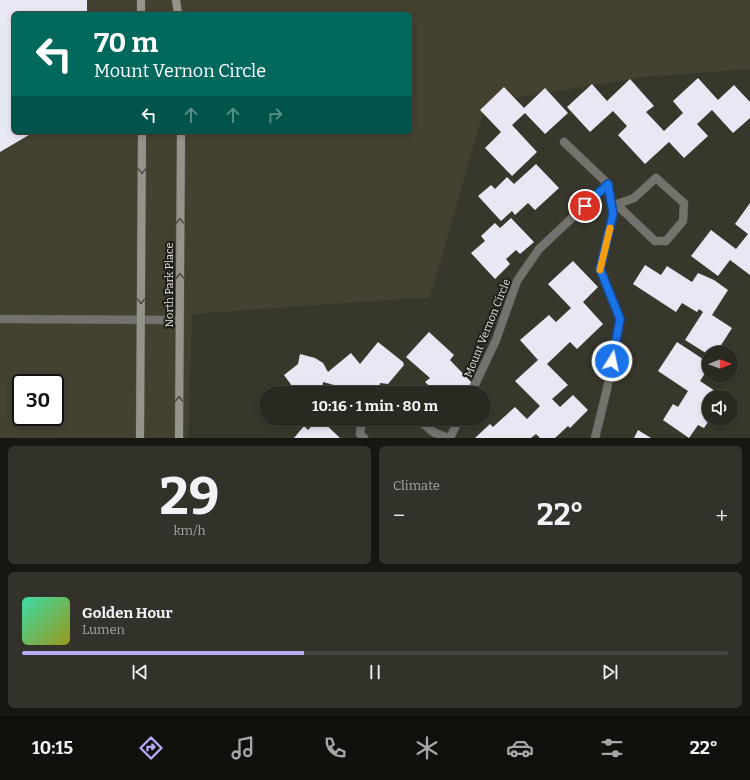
<!DOCTYPE html>
<html lang="en">
<head>
<meta charset="utf-8">
<style>
	:root { --surface:#2a2921; --page:#32312a; --text:#f1f3f6; --muted:#a5a6a5; --line:#46453f; --accent:#b5acf8 }
	body { margin:0; font-family:Bitter,serif; background:var(--page); color:var(--text); height:100vh; display:flex; flex-direction:column; font-size:15px; white-space:nowrap }
	* { box-sizing:border-box; margin:0 }
	p { font-size:13px; color:var(--muted) }
	.icon { flex:none; width:22px; height:22px; fill:none; stroke:currentColor; stroke-width:2; stroke-linecap:round; stroke-linejoin:round }
	.map { position:relative; height:438px; overflow:hidden }
	.panel { display:flex; flex-direction:column; gap:8px; padding:8px; background:#171712; flex:1 }
	.panel>* { flex:none }
	.hud { position:absolute; left:12px; top:12px; width:400px; height:122px; border-radius:6px; box-shadow:0 2px 6px #0003,0 0 0 1px var(--line); background:#00695c; color:#fff; overflow:hidden }
	.needle { width:26px; rotate:89deg }
	.fabs { position:absolute; left:702px; top:346px; display:grid; gap:8px }
	.fabs a { display:grid; place-items:center; width:36px; height:36px; border-radius:50%; background:var(--surface); box-shadow:0 2px 6px #0003,0 0 0 1px var(--line); font-size:20px }
	.speed { position:absolute; left:12px; top:374px; display:flex; gap:8px; font-size:20px; font-weight:700; text-align:center }
	.speed>* { display:grid; place-content:center; width:52px; height:52px; border-radius:50%; background:var(--surface); box-shadow:0 2px 6px #0003,0 0 0 1px var(--line); line-height:1 }
	.speed .limit { border:2px solid #111; border-radius:6px; background:#fff; color:#111 }
	.pin { position:absolute; display:grid; place-items:center; width:34px; height:34px; color:#fff; margin:-17px; border:2px solid #fff; border-radius:50%; box-shadow:0 1px 4px #0007 }
	.me { position:absolute; width:44px; margin:-22px; rotate:10deg; stroke-linejoin:round; filter:drop-shadow(0 0 3px #0008) }
	.turn { display:flex; align-items:center; gap:14px; height:84px; padding:0 16px; font-size:18px }
	.turn .icon { width:52px; height:52px; stroke-width:2.5 }
	.turn b { display:block; font-size:28px; line-height:34px }
	.lanes { display:flex; align-items:center; height:38px; padding:0 16px; background:#0003; justify-content:center; gap:20px; direction:ltr }
	.lanes .off { opacity:.35 }
	.big { font-size:30px; font-weight:700; line-height:1.1 }
	.panel .widget { flex:1; display:flex; flex-direction:column; justify-content:center; gap:6px; min-width:0; padding:0 14px; border-radius:6px; background:var(--page) }
	.panel .dial { align-items:center; gap:0 }
	.dial b { font-size:52px; line-height:1 }
	.song { display:flex; align-items:center; gap:12px }
	.cover { width:48px; height:48px; border-radius:6px; background:linear-gradient(135deg,hsl(160 70% 55%),hsl(60 70% 35%)) }
	.played { height:4px; border-radius:2px; background:linear-gradient(90deg,var(--accent) 40%,var(--line) 40%) }
	.keys { display:flex; justify-content:space-around; direction:ltr }
	.heat { display:flex; justify-content:space-between; align-items:center; font-size:22px; direction:ltr }
	.panel .tiles { flex:1; display:grid; gap:8px; grid-template-columns:1fr 1fr }
	.widget:last-child { grid-column:span 2 }
	.trip { position:absolute; left:259px; top:386px; width:232px; height:40px; border-radius:20px; background:var(--surface); box-shadow:0 2px 6px #0003,0 0 0 1px var(--line); font-weight:700; line-height:40px; text-align:center }
	.dock { display:flex; height:64px; justify-content:space-around; align-items:center; background:#11100d; color:var(--muted) }
	.dock .icon { width:28px; height:28px }
	.dock .current { color:var(--accent) }
	.dock b { font-size:18px; color:var(--text) }
	.map>svg:first-child { display:block }
	.built { fill:#444130; fill-rule:evenodd }
	.building { fill:#e8e7f4 }
	.lines { fill:none; stroke-linecap:round; stroke-linejoin:round }
	.lane-casing { stroke:#57564b; stroke-width:9 }
	.street-casing { stroke:#57564b; stroke-width:9 }
	.secondary-casing { stroke:#57564b; stroke-width:9 }
	.lane { stroke:#73726d; stroke-width:8 }
	.street { stroke:#73726d; stroke-width:8 }
	.secondary { stroke:#95948b; stroke-width:8 }
	.oneway { stroke:#4e4d47 }
	.route-casing { stroke:#114b97; stroke-width:10 }
	.route { stroke:#1a73e8; stroke-width:7 }
	.slow { stroke:#f59e0b; stroke-width:7 }
	.labels { text-anchor:middle; stroke-width:4; stroke-linejoin:round; paint-order:stroke }
	.street-label { font-size:11px; fill:#e2e1da; stroke:#1f1e19 }
</style>
</head>
<body>
<div class="map">
<svg width="750" height="438" viewBox="0 0 750 438">
	<rect width="100%" height="100%" fill="#38372c"/>
	<path class="built" d="M 0,0 L 750,0 L 750,69 L 643,77 L 486,103 L 430,297 L 192,314 L 188,438 L 0,438 ZM 14,14 L 410,14 L 410,132 L 14,132 ZM 21,383 L 55,383 L 55,417 L 21,417 Z"/>
	<g class="building">
		<path d="M 0,0 L 87,0 L 87,14 L 14,14 L 14,132 L 34,132 L 0,152 Z"/>
		<path d="M 698,78 L 718,100 L 734,85 L 750,102 L 750,118 L 733,133 L 712,110 L 697,124 L 708,136 L 684,158 L 669,142 L 645,164 L 618,135 L 627,126 L 613,111 L 590,132 L 567,107 L 592,84 L 607,101 L 630,79 L 654,106 L 646,112 L 664,131 L 683,113 L 673,101 Z"/>
		<path d="M 504,87 L 524,108 L 545,88 L 568,113 L 545,134 L 525,113 L 512,125 L 537,152 L 512,176 L 485,148 L 501,132 L 480,110 Z"/>
		<path d="M 536,164 L 559,188 L 535,210 L 528,203 L 515,215 L 512,211 L 501,221 L 478,196 L 491,185 L 495,189 L 507,177 L 514,184 Z"/>
		<path d="M 750,203 L 750,275 L 730,260 L 718,276 L 691,256 L 711,230 L 736,249 L 748,234 L 735,224 Z"/>
		<path d="M 511,218 L 534,242 L 520,254 L 516,250 L 506,259 L 510,264 L 495,279 L 471,253 L 485,241 L 481,236 L 495,223 L 500,228 Z"/>
		<path d="M 573,261 L 598,287 L 583,302 L 603,324 L 577,349 L 570,342 L 547,364 L 568,385 L 552,399 L 560,407 L 573,395 L 588,410 L 570,428 L 568,426 L 555,438 L 540,438 L 536,434 L 531,438 L 475,438 L 490,424 L 493,427 L 515,407 L 527,419 L 540,406 L 515,381 L 538,360 L 520,340 L 549,315 L 556,322 L 571,308 L 548,284 Z"/>
		<path d="M 645,265 L 661,275 L 667,266 L 692,282 L 698,273 L 714,280 L 728,290 L 712,315 L 732,328 L 716,353 L 709,353 L 709,355 L 685,340 L 703,312 L 699,309 L 697,312 L 682,303 L 676,312 L 633,284 Z"/>
		<path d="M 429,332 L 454,355 L 450,360 L 472,383 L 464,393 L 437,393 L 425,382 L 430,378 L 406,357 Z"/>
		<path d="M 378,342 L 403,362 L 404,365 L 388,384 L 380,383 L 378,393 L 340,393 L 334,385 L 323,382 L 322,393 L 287,393 L 292,386 L 284,375 L 298,364 L 300,354 L 315,358 L 323,363 L 328,372 L 351,353 L 360,364 Z"/>
		<path d="M 677,342 L 709,363 L 709,367 L 700,381 L 724,397 L 709,397 L 710,419 L 704,428 L 698,425 L 689,438 L 663,420 L 673,404 L 678,407 L 688,391 L 658,371 Z"/>
		<path d="M 318,419 L 320,419 L 340,438 L 294,438 L 304,426 L 308,430 Z"/>
		<path d="M 638,430 L 651,438 L 634,438 Z"/>
	</g>
	<g class="lines">
		<defs>
			<g id="lane">
				<path d="M 564,142 L 608,184"/>
				<path d="M 612,206 L 634,198 L 656,178 L 684,203 L 683,221 L 666,241 L 655,241 L 616,204"/>
				<path d="M 0,319 L 180,320"/>
				<path d="M 418,419 L 433,432 L 448,438"/>
				<path d="M 364,438 L 360,434 L 361,426 L 367,419"/>
			</g>
			<g id="street">
				<path d="M 471,393 L 496,340 L 517,281 L 539,249 L 608,184 L 613,214 L 600,269 L 620,319 L 607,389 L 595,438"/>
				<path d="M 450,438 L 459,419"/>
			</g>
			<g id="secondary">
				<path d="M 141,0 L 141,14"/>
				<path d="M 176,0 L 178,14"/>
				<path d="M 140,438 L 142,132"/>
				<path d="M 179,438 L 181,132"/>
			</g>
		</defs>
		<use href="#lane" class="lane-casing"/>
		<use href="#street" class="street-casing"/>
		<use href="#secondary" class="secondary-casing"/>
		<use href="#lane" class="lane"/>
		<use href="#street" class="street"/>
		<use href="#secondary" class="secondary"/>
	</g>
	<defs><path id="oneway-chevron" d="M-2-3.5L2.5 0L-2 3.5" fill="none" stroke-width="1.6" stroke-linecap="round" stroke-linejoin="round"/></defs>
	<g class="oneway">
		<use href="#oneway-chevron" transform="translate(142 171) rotate(90)"/>
		<use href="#oneway-chevron" transform="translate(180 221) rotate(-90)"/>
		<use href="#oneway-chevron" transform="translate(180 276) rotate(-90)"/>
		<use href="#oneway-chevron" transform="translate(141 301) rotate(90)"/>
		<use href="#oneway-chevron" transform="translate(179 399) rotate(-90)"/>
	</g>
	<g class="lines">
		<defs>
			<path id="route" d="M 585,206 L 608,184 L 613,214 L 600,269 L 620,319 L 612,361"/>
		</defs>
		<use href="#route" class="route-casing"/>
		<use href="#route" class="route"/>
		<path class="slow" d="M 600,270 L 610,228"/>
	</g>
	<g class="labels">
		<g class="street-label">
			<text transform="translate(169 285) rotate(-90)" y="4">North Park Place</text>
			<text transform="translate(487 328) rotate(-68)" y="4">Mount Vernon Circle</text>
		</g>
	</g>
</svg>
<div class="fabs">
<a><svg class="needle" viewBox="-14 -14 28 28"><path d="M0-13l5 13h-10z" fill="#e53935"/><path d="M0 13l5-13h-10z" fill="#a5a6a5"/></svg></a>
<a><svg class="icon" aria-label="sound" viewBox="0 0 24 24"><path d="M4 9h4l5-4v14l-5-4H4zM17 9q2 3 0 6"/></svg></a>
</div>
<div class="speed"><div class="limit">30</div></div>
<div class="pin" style="left:585px;top:206px;background:#d93025"><svg class="icon" aria-label="arrive" viewBox="0 0 24 24"><path d="M6 21V4h12l-3 4 3 4H6"/></svg></div>
<svg class="me" style="left:612px;top:361px" viewBox="-20 -20 40 40"><circle r="17" fill="#1a73e8" stroke="#fff" stroke-width="3"/><path d="M0-11L8 9 0 5-8 9z" fill="#fff"/></svg>
<div class="trip">10:16 · 1 min · 80 m</div>
<div class="hud">
<div class="turn"><svg class="icon" aria-label="left" viewBox="0 0 24 24"><path d="M17 20v-9H6M10 6l-5 5 5 5"/></svg><div><b>70 m</b>Mount Vernon Circle</div></div>
<div class="lanes"><svg class="icon" aria-label="left" viewBox="0 0 24 24"><path d="M17 20v-9H6M10 6l-5 5 5 5"/></svg><svg class="icon off" aria-label="ahead" viewBox="0 0 24 24"><path d="M12 20V5M6 11l6-6 6 6"/></svg><svg class="icon off" aria-label="ahead" viewBox="0 0 24 24"><path d="M12 20V5M6 11l6-6 6 6"/></svg><svg class="icon off" aria-label="right" viewBox="0 0 24 24"><path d="M7 20v-9h11M14 6l5 5-5 5"/></svg></div>
</div>
</div>
<section class="panel">
<div class="tiles">
<div class="widget dial"><b>29</b><p>km/h</p></div>
<div class="widget"><p>Climate</p>
<div class="heat"><a>−</a><b class="big">22°</b><a>+</a></div>
</div>
<div class="widget">
<div class="song"><i class="cover"></i><div><b>Golden Hour</b><p>Lumen</p></div></div>
<div class="played"></div>
<div class="keys"><svg class="icon" aria-label="previous" viewBox="0 0 24 24"><path d="M18 5L8 12l10 7zM5 5v14"/></svg><svg class="icon" aria-label="pause" viewBox="0 0 24 24"><path d="M8 5v14M16 5v14"/></svg><svg class="icon" aria-label="next" viewBox="0 0 24 24"><path d="M6 5l10 7-10 7zM19 5v14"/></svg></div>
</div>
</div>
</section>
<nav class="dock">
<b>10:15</b>
<svg class="icon current" aria-label="directions" viewBox="0 0 24 24"><path d="M12 3l9 9-9 9-9-9zM9 14v-3h6M13 9l2 2-2 2"/></svg>
<svg class="icon" aria-label="music" viewBox="0 0 24 24"><path d="M9 18V5l10-2v13"/><circle cx="6" cy="18" r="3"/><circle cx="16" cy="16" r="3"/></svg>
<svg class="icon" aria-label="phone" viewBox="0 0 24 24"><path d="M5 4h4l2 5-3 2q2 4 5 5l2-3 5 2v4C11 20 4 13 5 4z"/></svg>
<svg class="icon" aria-label="climate" viewBox="0 0 24 24"><path d="M12 3v18M4 7l16 10M4 17L20 7"/></svg>
<svg class="icon" aria-label="car" viewBox="0 0 24 24"><path d="M5 17H2v-5l4-1 3-4h7l3 4 3 1v5h-3M9 17h6M6 11h13"/><circle cx="7" cy="17" r="2"/><circle cx="17" cy="17" r="2"/></svg>
<svg class="icon" aria-label="filters" viewBox="0 0 24 24"><path d="M4 7h16M4 17h16"/><circle cx="9" cy="7" r="2"/><circle cx="15" cy="17" r="2"/></svg>
<b>22°</b>
</nav>
</body>
</html>
